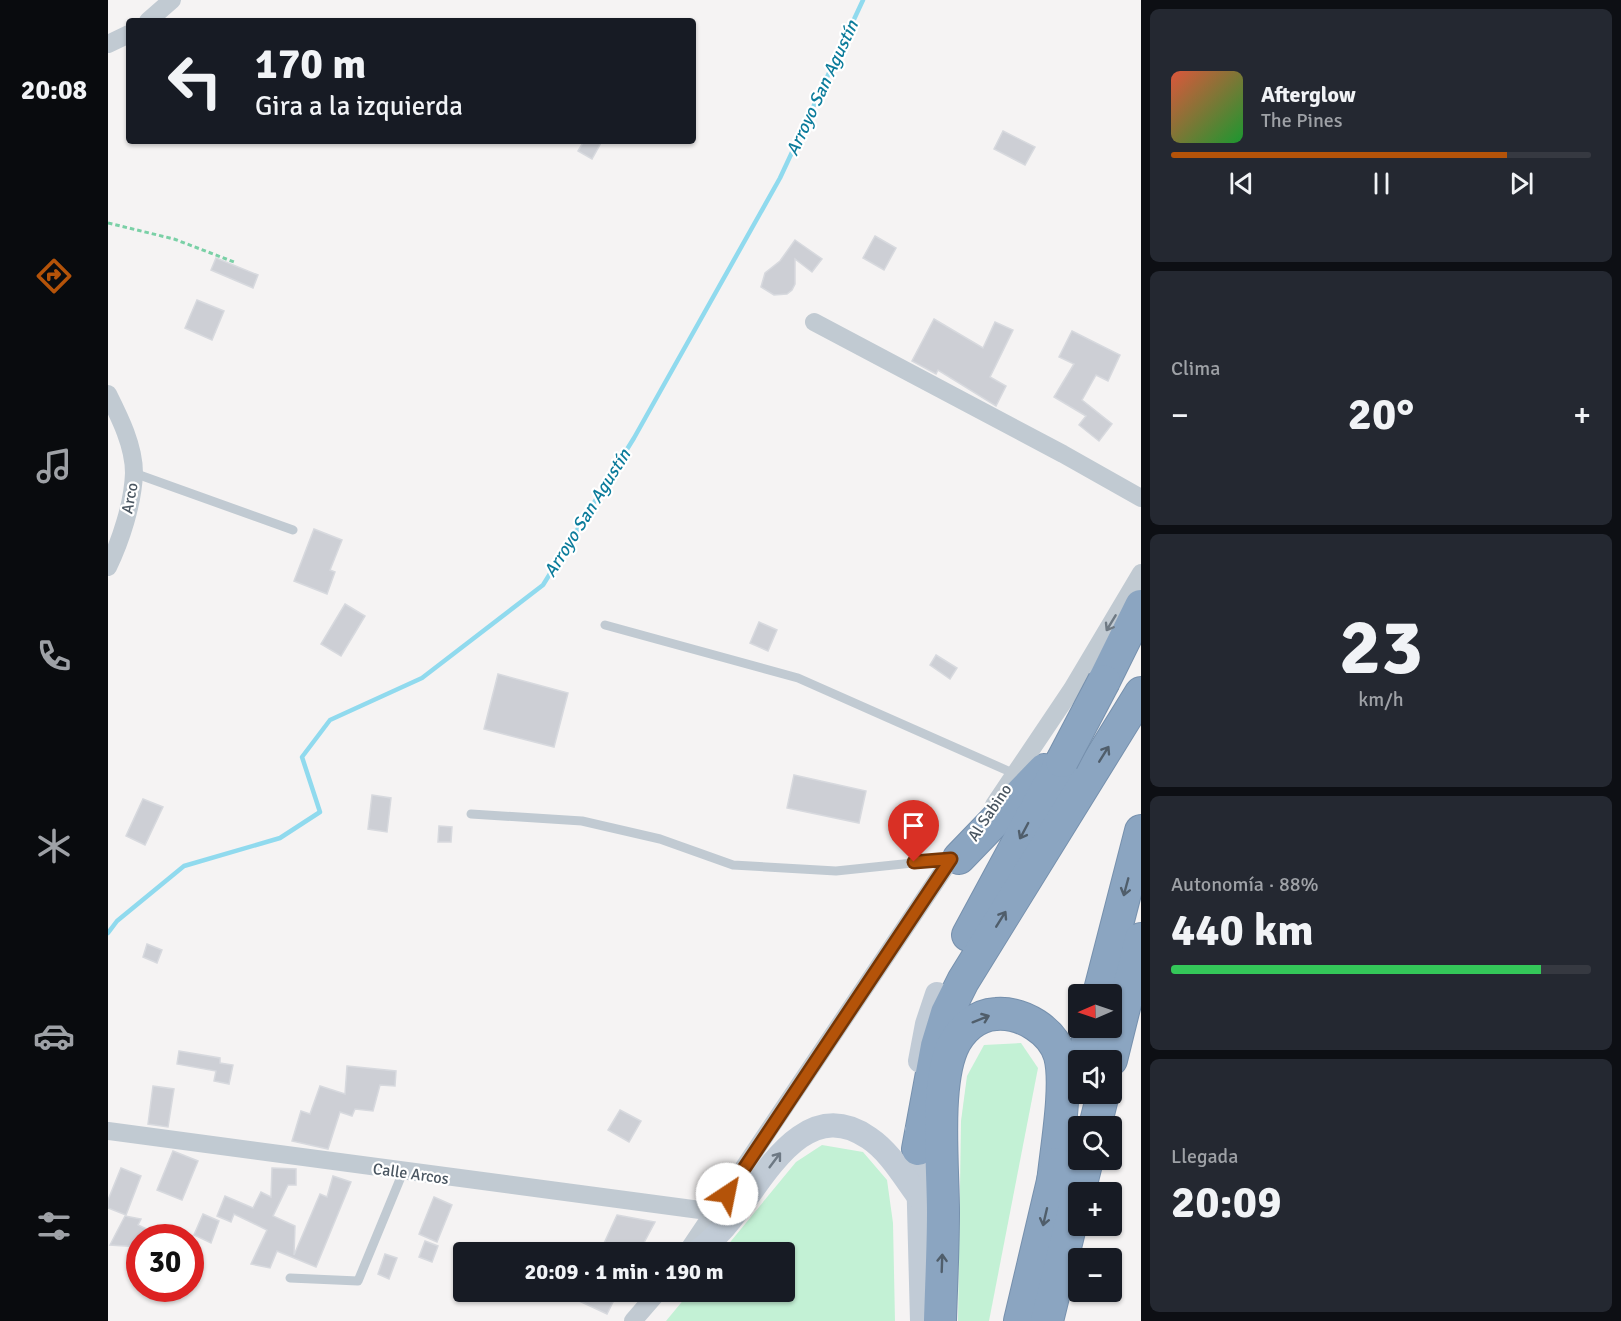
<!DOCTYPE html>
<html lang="es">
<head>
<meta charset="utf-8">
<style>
	:root { --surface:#171b24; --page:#242831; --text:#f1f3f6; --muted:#9ea1a6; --line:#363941; --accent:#b45309 }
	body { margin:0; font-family:Signika,sans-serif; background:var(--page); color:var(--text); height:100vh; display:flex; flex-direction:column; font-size:22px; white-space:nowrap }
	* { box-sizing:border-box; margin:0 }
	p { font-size:20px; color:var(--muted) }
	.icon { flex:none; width:33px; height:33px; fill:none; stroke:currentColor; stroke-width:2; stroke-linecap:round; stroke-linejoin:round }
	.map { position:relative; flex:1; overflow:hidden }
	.side { display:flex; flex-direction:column; gap:9px; padding:9px; background:#0d0f14; width:480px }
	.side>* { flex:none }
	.hud { position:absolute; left:18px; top:18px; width:570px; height:126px; border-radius:6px; box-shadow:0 2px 4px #0004; background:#171b24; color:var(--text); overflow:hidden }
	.needle { width:39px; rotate:268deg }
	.controls { position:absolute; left:960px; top:984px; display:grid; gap:12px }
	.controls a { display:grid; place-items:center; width:54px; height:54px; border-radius:6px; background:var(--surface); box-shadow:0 2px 4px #0004; font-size:30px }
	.speed { position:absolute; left:18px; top:1224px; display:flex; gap:12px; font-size:30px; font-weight:700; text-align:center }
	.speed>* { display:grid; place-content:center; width:78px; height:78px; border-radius:50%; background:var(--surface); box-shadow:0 2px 4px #0004; line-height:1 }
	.speed .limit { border:9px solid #d22; background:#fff; color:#111 }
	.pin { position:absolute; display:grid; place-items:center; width:51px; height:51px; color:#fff; margin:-62px -26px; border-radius:50% 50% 50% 0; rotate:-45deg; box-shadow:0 0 6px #0007 }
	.pin .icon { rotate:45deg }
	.me { position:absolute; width:66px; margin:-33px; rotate:34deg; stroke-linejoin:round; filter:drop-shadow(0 0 4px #0008) }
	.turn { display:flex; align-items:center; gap:21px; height:126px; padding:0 30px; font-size:27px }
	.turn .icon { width:78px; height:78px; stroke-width:2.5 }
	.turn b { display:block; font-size:42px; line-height:51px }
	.big { font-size:45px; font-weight:700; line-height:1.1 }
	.side .widget { flex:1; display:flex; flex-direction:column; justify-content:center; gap:9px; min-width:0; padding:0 21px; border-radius:9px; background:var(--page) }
	.side .dial { align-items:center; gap:0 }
	.dial b { font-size:78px; line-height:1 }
	.song { display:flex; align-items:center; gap:18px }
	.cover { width:72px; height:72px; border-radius:9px; background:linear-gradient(135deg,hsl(10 70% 55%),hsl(130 70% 35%)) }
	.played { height:6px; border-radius:3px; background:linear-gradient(90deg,var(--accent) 80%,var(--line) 80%) }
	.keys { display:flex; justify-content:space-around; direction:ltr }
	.heat { display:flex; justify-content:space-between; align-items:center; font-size:33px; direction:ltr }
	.charge { height:9px; border-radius:4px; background:linear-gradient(90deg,#34c759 88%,var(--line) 0) }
	.trip { position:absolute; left:345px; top:1242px; width:342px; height:60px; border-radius:6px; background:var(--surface); box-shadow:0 2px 4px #0004; font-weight:700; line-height:60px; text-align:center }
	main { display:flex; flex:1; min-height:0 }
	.tabs { display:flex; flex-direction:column; width:108px; justify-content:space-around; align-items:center; background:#090b0e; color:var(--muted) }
	.tabs .icon { width:42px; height:42px }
	.tabs .current { color:var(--accent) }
	.tabs b { font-size:27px; color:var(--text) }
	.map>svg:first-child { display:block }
	.green { fill:#c3f1d5 }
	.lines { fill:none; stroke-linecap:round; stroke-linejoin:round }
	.stream { stroke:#90daee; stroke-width:4.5 }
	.building { fill:#cdcfd5; stroke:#d7d9de; stroke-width:1.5 }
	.highway-casing { stroke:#7690ad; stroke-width:34 }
	.path { stroke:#7ad0a6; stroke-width:3; stroke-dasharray:4.5 3; stroke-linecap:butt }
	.lane { stroke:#c1cad2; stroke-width:9 }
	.street { stroke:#c1cad2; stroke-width:18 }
	.secondary { stroke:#c1cbd6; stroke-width:24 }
	.highway { stroke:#8ba5c1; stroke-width:32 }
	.highway-bridge-casing { stroke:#7690ad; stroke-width:34; stroke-linecap:butt }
	.highway-bridge { stroke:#8ba5c1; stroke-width:32 }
	.oneway { stroke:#6e7983 }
	.oneway2 { stroke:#505e6b }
	.oneway3 { stroke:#6e7984 }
	.route-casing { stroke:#753606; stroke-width:15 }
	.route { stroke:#b45309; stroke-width:10 }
	.labels { text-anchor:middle; stroke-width:4.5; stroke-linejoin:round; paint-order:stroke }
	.street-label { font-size:16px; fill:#4a5661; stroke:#fff }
	.water-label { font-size:18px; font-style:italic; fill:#0c7c9b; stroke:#fff }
</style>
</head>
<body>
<main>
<nav class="tabs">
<b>20:08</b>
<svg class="icon current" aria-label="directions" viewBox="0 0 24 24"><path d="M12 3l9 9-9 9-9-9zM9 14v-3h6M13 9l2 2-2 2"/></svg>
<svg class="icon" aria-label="music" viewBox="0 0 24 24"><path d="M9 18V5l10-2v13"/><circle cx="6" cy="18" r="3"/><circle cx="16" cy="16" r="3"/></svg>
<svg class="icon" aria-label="phone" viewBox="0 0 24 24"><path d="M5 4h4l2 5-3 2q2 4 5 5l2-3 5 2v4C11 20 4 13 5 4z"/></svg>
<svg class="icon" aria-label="climate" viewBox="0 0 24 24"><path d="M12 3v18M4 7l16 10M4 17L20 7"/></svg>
<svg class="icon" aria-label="car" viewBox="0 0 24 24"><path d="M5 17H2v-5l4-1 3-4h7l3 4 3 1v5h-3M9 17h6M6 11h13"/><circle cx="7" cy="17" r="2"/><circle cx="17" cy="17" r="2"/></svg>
<svg class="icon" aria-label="filters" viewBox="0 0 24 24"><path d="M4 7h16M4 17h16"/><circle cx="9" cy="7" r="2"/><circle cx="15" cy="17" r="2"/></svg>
</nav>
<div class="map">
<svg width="1033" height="1321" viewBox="0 0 1033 1321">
	<rect width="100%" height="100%" fill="#f5f3f3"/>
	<g class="green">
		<path d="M 913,1043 L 930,1068 L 881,1321 L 850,1321 L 853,1121 L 859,1076 L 876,1045 Z"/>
		<path d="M 714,1145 L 755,1152 L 779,1180 L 785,1223 L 787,1321 L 558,1321 L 582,1292 L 676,1292 L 676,1252 L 614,1252 L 688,1162 Z"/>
	</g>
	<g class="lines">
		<path class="stream" d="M 0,933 L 9,921 L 76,866 L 172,838 L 212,812 L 194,757 L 222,720 L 314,678 L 435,585 L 526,438 L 672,178 L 755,0"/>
	</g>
	<g class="building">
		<path d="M 895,131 L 927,147 L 917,165 L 886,149 Z"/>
		<path d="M 476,141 L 494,141 L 484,159 L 470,151 Z"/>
		<path d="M 767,236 L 788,248 L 776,270 L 755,258 Z"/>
		<path d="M 687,240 L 714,259 L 704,272 L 687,259 L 687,284 L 684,290 L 679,294 L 666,295 L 653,287 L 657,273 L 672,261 Z"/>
		<path d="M 108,258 L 150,275 L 145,288 L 103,270 Z"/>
		<path d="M 89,300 L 116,311 L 104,340 L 77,328 Z"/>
		<path d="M 826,319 L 875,348 L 887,322 L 905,330 L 882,377 L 898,386 L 888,406 L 830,370 L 828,374 L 804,361 Z"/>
		<path d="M 964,331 L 1012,355 L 1000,381 L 988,375 L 974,400 L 1004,424 L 991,441 L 971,425 L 978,416 L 946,397 L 966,364 L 951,357 Z"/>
		<path d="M 206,529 L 234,540 L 222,570 L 227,572 L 219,594 L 186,581 Z"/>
		<path d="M 237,604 L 257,616 L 233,656 L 213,644 Z"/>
		<path d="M 651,622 L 669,630 L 660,651 L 642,643 Z"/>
		<path d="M 828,655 L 849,668 L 842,679 L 822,665 Z"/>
		<path d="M 390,674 L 460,693 L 446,747 L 376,729 Z"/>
		<path d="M 686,775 L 758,791 L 751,823 L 679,808 Z"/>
		<path d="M 264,795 L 283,798 L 279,832 L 260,829 Z"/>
		<path d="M 35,799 L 55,807 L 37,845 L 18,836 Z"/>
		<path d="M 331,826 L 344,827 L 343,842 L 330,842 Z"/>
		<path d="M 39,944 L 54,950 L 49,963 L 35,957 Z"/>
		<path d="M 71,1051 L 112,1058 L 112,1063 L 125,1065 L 121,1084 L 106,1081 L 108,1071 L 69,1064 Z"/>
		<path d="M 239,1066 L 288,1071 L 287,1086 L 272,1085 L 265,1111 L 247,1109 L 244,1116 L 232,1112 L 220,1149 L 184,1141 L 193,1111 L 202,1114 L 212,1086 L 237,1094 Z"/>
		<path d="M 45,1086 L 66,1089 L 60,1127 L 40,1124 Z"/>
		<path d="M 512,1110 L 533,1121 L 521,1142 L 500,1130 Z"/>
		<path d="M 65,1151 L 90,1161 L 74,1200 L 49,1190 Z"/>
		<path d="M 13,1168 L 33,1176 L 18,1215 L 0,1208 L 0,1200 Z"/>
		<path d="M 164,1168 L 188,1169 L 188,1185 L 180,1185 L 165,1216 L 187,1226 L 186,1255 L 212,1194 L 219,1197 L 225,1176 L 243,1182 L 208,1267 L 169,1251 L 162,1268 L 143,1264 L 159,1230 L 126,1214 L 123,1222 L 109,1216 L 117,1196 L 145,1208 L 153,1192 L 163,1197 Z"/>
		<path d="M 326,1197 L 344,1205 L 329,1242 L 311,1234 Z"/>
		<path d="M 95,1214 L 111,1221 L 103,1243 L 86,1235 Z"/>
		<path d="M 509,1215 L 547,1222 L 531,1252 L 492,1252 Z"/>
		<path d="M 17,1216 L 33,1219 L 30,1225 L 58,1238 L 32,1238 L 32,1247 L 2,1245 Z"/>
		<path d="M 317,1241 L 330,1246 L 324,1262 L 311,1257 Z"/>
		<path d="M 277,1254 L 289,1258 L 281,1279 L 270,1274 Z"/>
		<path d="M 452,1292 L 510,1292 L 499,1314 Z"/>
	</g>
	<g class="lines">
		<defs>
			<g id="highway">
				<path d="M 996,681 L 1033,606"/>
				<path d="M 851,858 L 936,770"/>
				<path d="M 860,935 L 954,761"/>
				<path d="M 991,994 L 1033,831"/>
				<path d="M 975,1060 L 983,1028"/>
				<path d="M 1003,1060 L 1033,939"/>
				<path d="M 987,1126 L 995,1094"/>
				<path d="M 810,1149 L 829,1046 L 839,1013 L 855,981 L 1033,693"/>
				<path d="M 971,1192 L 979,1160"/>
				<path d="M 832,1321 C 833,1285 835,1248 835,1212 C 835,1168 827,1088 844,1048 C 852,1030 868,1015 888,1014 C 915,1012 945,1031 952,1056 C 960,1086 948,1151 945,1183"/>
				<path d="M 912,1321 L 949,1164"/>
				<path d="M 939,1321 L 970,1194"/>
			</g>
		</defs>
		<use href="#highway" class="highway-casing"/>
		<path class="path" d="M 0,223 L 66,239 L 126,262"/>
		<g class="lane">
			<path d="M 26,473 L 185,530"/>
			<path d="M 497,625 L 690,678 L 907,774"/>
			<path d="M 363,814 L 474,821 L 552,839 L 625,865 L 728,871 L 843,859"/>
			<path d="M 182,1278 L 250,1281 L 295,1172"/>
		</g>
		<g class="street">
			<path d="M 40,21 L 64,0"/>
			<path d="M 0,44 L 21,34"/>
			<path d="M 706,322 L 955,454 L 1033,498"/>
			<path d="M 0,394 C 12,418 26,446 26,473 C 25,503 13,540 0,567"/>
			<path d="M 886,805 L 964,689 L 1033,573"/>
			<path d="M 0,1131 L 607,1212"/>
			<path d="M 579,1252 L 843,859 L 851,858 L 854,852"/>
			<path d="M 525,1321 L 550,1292"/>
		</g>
		<g class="secondary">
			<path d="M 812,1061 L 819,1024 L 829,994"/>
			<path d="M 809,1131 L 814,1321"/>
			<path d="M 589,1252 C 601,1243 613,1232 622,1220 C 655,1180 696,1093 761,1138 C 782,1152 796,1177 811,1197"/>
		</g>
		<use href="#highway" class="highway"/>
		<defs>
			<path id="highway-bridge" d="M 954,761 L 996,681"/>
		</defs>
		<use href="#highway-bridge" class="highway-bridge-casing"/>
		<use href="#highway-bridge" class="highway-bridge"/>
	</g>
	<defs><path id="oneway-shaft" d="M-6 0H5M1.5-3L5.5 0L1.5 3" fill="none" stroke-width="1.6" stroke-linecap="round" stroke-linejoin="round" transform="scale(1.5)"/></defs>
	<use class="oneway" href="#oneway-shaft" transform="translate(1003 623) rotate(121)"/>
	<g class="oneway2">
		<use href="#oneway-shaft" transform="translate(996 754) rotate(-58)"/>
		<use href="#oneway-shaft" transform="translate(916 831) rotate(118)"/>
		<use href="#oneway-shaft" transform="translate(1018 887) rotate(105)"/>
		<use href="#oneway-shaft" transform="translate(893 919) rotate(-58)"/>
		<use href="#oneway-shaft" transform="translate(873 1019) rotate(-22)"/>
		<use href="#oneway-shaft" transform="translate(937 1217) rotate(103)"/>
		<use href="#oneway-shaft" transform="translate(834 1263) rotate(-88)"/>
	</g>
	<use class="oneway3" href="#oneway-shaft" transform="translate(667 1160) rotate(-53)"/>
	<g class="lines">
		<defs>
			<path id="route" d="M 619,1194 L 843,859 L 806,862"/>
		</defs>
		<use href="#route" class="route-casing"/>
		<use href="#route" class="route"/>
	</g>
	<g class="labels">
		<g class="street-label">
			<text transform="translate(21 498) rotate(-79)" y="6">Arco</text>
			<text transform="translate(881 812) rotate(-56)" y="6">Al Sabino</text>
			<text transform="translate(303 1173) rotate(8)" y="6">Calle Arcos</text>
		</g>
		<g class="water-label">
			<text transform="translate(714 88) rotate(-65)" y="6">Arroyo San Agustín</text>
			<text transform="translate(479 513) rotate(-58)" y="6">Arroyo San Agustín</text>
		</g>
	</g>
</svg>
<div class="controls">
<a><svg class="needle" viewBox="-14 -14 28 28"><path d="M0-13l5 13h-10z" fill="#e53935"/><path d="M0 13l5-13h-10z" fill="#9ea1a6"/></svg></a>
<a><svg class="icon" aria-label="sound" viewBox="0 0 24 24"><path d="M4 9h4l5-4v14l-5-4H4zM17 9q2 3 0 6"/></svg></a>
<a><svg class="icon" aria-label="search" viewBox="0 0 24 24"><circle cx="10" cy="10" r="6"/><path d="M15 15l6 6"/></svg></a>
<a>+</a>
<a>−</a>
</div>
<div class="speed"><div class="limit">30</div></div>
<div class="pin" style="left:806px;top:862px;background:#d93025"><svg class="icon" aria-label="arrive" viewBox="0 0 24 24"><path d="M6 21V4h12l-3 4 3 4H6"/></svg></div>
<svg class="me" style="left:619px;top:1194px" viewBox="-20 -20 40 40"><circle r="19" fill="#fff"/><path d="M0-13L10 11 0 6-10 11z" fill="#b45309"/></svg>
<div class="trip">20:09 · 1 min · 190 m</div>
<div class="hud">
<div class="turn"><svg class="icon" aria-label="left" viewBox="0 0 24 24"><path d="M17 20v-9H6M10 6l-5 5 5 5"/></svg><div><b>170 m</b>Gira a la izquierda</div></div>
</div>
</div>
<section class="side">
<div class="widget">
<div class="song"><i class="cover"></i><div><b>Afterglow</b><p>The Pines</p></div></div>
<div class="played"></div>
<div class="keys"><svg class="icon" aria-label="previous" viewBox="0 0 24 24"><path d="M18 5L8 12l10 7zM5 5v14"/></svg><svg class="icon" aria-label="pause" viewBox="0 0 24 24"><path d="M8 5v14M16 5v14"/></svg><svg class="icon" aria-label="next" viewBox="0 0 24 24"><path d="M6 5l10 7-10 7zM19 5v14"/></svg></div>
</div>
<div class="widget"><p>Clima</p>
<div class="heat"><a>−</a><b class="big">20°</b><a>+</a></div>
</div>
<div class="widget dial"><b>23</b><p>km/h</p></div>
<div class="widget"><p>Autonomía · 88%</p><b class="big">440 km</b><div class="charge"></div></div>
<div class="widget"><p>Llegada</p><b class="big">20:09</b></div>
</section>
</main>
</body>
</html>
